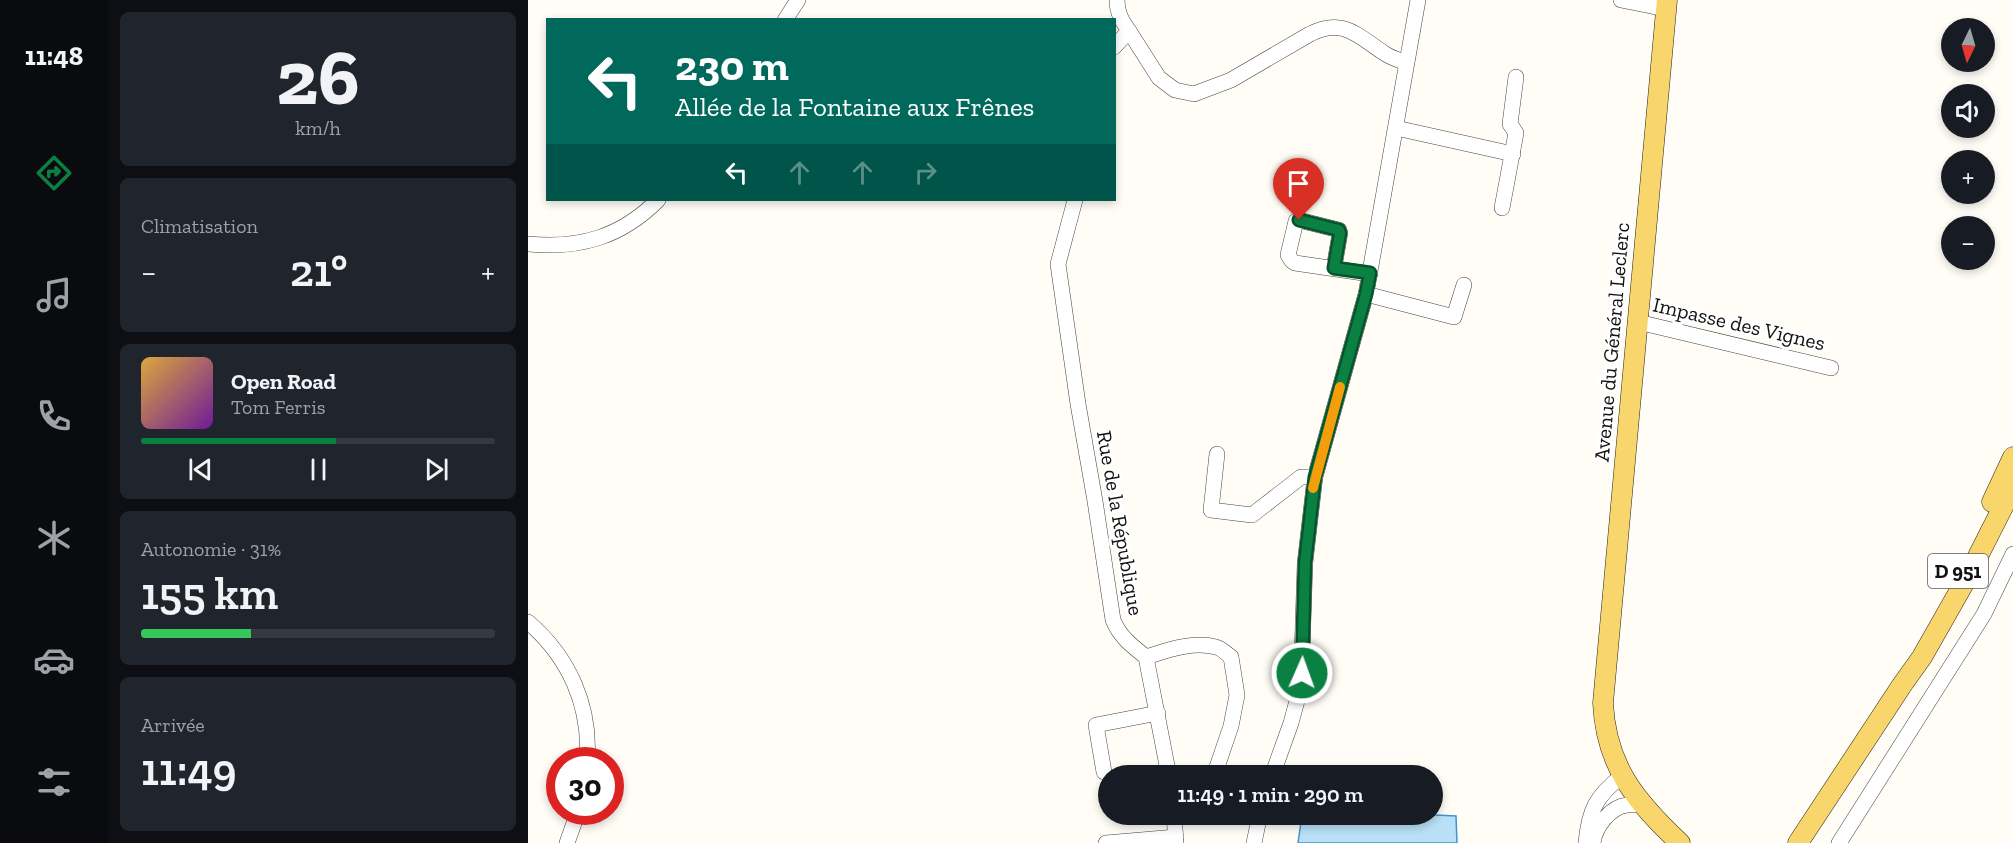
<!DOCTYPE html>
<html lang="fr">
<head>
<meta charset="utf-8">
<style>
	:root { --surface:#171b24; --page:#20242c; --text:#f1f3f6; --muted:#9ea1a6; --line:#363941; --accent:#0b8043 }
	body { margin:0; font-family:"Zilla Slab",serif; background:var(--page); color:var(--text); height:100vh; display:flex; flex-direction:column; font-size:22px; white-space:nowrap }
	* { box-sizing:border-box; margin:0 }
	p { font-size:20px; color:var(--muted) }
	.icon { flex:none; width:33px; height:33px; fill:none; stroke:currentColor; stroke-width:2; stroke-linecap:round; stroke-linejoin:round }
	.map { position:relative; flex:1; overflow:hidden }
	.drawer { display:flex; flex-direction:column; gap:12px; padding:12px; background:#0d0f14; width:420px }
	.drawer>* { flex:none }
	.top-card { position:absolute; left:18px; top:18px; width:570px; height:183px; border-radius:0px; box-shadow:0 3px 9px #0003; background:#00695c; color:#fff; overflow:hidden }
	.needle { width:39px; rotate:185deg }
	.fabs { position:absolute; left:1413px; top:18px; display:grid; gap:12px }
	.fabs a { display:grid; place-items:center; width:54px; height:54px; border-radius:50%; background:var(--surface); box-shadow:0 3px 9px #0003; font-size:30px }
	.speed { position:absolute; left:18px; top:747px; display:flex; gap:12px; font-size:30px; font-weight:700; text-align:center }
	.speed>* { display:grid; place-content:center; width:78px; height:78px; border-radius:50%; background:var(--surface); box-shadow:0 3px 9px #0003; line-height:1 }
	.speed .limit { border:9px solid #d22; background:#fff; color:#111 }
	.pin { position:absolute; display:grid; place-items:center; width:51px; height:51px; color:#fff; margin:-62px -26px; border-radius:50% 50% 50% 0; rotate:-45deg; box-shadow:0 0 6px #0007 }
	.pin .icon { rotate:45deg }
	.me { position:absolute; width:66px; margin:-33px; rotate:2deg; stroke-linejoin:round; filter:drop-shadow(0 0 4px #0008) }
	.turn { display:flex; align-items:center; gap:21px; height:126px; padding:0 30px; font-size:27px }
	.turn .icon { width:78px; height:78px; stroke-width:2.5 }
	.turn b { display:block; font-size:42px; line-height:51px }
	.lanes { display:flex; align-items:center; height:57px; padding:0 30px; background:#0003; justify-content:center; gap:30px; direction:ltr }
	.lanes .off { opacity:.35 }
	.big { font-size:45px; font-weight:600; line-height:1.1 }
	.drawer .tile { flex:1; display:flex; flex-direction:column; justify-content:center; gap:9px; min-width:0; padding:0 21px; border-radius:9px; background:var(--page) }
	.drawer .dial { align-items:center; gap:0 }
	.dial b { font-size:78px; line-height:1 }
	.song { display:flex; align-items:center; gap:18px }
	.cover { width:72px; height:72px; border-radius:9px; background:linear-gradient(135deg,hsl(40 70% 55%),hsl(280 70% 35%)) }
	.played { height:6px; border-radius:3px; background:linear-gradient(90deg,var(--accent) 55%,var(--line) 55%) }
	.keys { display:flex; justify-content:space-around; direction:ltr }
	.heat { display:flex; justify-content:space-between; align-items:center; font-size:33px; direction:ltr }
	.charge { height:9px; border-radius:4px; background:linear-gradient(90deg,#34c759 31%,var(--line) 0) }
	.trip { position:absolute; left:570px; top:765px; width:345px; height:60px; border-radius:30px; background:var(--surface); box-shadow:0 3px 9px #0003; font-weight:600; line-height:60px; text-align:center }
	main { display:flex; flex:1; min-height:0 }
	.tabs { display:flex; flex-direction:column; width:108px; justify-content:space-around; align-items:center; background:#090b0e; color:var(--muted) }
	.tabs .icon { width:42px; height:42px }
	.tabs .active { color:var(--accent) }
	.tabs b { font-size:27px; color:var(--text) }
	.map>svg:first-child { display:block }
	.water { fill:#b9e0f7; stroke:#3f96cf; stroke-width:1.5 }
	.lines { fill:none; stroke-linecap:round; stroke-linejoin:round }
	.minor-casing { stroke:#444; stroke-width:16 }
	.major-casing { stroke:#222; stroke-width:21 }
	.minor { stroke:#fff; stroke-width:15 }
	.major { stroke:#f9d66b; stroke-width:20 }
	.route-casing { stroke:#07532c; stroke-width:15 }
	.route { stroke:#0b8043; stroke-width:10 }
	.slow { stroke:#f59e0b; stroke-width:10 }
	.labels { text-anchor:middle; stroke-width:6; stroke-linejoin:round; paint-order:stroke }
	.shield { fill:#fff; stroke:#585858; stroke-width:1.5 }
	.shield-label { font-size:20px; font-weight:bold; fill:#111 }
	.street-label { font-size:21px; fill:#111; stroke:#fff }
</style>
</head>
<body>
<main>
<nav class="tabs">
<b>11:48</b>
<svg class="icon active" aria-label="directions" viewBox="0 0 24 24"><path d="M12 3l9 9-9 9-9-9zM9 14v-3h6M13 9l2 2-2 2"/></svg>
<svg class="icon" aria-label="music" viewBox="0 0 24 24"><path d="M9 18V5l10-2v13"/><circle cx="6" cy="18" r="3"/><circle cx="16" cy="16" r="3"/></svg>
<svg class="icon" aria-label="phone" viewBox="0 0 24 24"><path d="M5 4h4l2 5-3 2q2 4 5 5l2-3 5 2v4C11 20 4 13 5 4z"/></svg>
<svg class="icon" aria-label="climate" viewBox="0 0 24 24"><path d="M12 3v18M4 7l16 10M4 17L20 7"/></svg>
<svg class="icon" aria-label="car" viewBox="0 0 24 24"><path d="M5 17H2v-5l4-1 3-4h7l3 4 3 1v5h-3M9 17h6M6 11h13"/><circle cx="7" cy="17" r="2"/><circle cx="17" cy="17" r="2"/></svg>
<svg class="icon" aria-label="filters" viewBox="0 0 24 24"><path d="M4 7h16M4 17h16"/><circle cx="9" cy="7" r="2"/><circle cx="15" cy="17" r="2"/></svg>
</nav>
<section class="drawer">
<div class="tile dial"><b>26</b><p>km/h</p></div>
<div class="tile"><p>Climatisation</p>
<div class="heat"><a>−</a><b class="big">21°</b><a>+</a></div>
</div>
<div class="tile">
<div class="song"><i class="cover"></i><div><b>Open Road</b><p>Tom Ferris</p></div></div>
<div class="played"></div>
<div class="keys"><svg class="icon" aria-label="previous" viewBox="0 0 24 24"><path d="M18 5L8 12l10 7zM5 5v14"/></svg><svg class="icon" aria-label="pause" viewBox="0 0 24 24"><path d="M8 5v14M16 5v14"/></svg><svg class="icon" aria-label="next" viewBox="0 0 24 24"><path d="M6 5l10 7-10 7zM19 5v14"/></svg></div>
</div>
<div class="tile"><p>Autonomie · 31%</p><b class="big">155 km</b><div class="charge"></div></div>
<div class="tile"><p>Arrivée</p><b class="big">11:49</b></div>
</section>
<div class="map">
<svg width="1485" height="843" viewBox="0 0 1485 843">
	<rect width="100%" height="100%" fill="#fffdf5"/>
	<path class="water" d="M 886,814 L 928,816 L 929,843 L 770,843 L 774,815 Z"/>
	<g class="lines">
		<defs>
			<g id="minor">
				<path d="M 1093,0 L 1138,9"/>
				<path d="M 257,20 L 270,0"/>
				<path d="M 601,31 L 631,78 L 647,90 L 666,94 L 703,80 L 782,34 C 815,17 830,36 856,53 C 863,58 871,60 878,63"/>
				<path d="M 586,47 L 601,31 C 594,21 589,13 589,0"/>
				<path d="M 868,128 L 985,154"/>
				<path d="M 547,200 L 530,264 L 550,404 L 567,501 L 585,620 C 592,637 604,646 618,657 L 641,776"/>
				<path d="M 974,208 L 988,133 L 982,124 L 988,77"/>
				<path d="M 0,244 C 52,249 93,237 130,200"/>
				<path d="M 806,268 L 812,233 L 811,230 L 771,220 L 768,221 L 760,255 L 764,261 L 767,263 L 842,274"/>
				<path d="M 838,294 L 926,317 L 936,285"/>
				<path d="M 1110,322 L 1303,368"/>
				<path d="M 689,454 L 683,510 L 724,515 L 773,477 L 787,477"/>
				<path d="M 0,622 C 41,657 63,706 59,760"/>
				<path d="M 618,657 C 640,650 665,641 688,647 C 693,648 699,654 703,657 L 709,695 L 703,726 L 686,776"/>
				<path d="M 576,772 L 568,725 L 630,713"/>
				<path d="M 744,776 L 763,723 L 773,686 L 777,563 L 787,477 L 838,294 L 890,0"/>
				<path d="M 646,814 L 648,843"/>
				<path d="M 39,843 L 50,812"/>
				<path d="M 578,843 L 648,837"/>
				<path d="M 726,843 L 732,814"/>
				<path d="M 1058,843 C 1061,810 1068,796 1094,776"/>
				<path d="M 1065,843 C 1067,827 1082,807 1099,805 C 1104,804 1109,805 1114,805"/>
				<path d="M 1311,843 L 1456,614 L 1485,554"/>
			</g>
			<g id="major">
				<path d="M 1139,0 L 1075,703 C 1078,766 1108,802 1152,843"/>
				<path d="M 1464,502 L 1485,457"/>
				<path d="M 1270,843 L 1374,685 L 1394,657 L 1440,576 L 1485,487"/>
			</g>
		</defs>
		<use href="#minor" class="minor-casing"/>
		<use href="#major" class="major-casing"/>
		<use href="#minor" class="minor"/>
		<use href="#major" class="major"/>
	</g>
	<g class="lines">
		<defs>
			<path id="route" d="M 771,220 L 811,230 L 812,233 L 806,268 L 842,273 L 838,294 L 787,477 L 777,563 L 774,673"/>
		</defs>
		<use href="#route" class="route-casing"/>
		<use href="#route" class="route"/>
		<path class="slow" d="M 785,488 L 812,387"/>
	</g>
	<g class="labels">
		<rect class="shield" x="1400" y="554" width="60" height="34" rx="4.5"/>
		<g class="shield-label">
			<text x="1430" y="578">D 951</text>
		</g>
		<g class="street-label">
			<text transform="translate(1211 324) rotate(13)" y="7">Impasse des Vignes</text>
			<text transform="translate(1084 342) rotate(-85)" y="7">Avenue du Général Leclerc</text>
			<text transform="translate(592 523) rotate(80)" y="7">Rue de la République</text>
		</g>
	</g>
</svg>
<div class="fabs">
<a><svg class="needle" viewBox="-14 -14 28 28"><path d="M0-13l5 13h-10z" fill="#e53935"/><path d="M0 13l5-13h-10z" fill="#9ea1a6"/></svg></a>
<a><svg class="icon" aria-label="sound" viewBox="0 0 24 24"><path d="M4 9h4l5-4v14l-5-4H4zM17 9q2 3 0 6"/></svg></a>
<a>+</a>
<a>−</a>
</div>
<div class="speed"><div class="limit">30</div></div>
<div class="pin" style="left:771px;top:220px;background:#d93025"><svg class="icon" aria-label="arrive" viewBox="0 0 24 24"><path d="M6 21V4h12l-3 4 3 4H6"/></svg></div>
<svg class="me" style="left:774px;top:673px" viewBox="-20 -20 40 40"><circle r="17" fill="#0b8043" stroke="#fff" stroke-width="3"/><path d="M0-11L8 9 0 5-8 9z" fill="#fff"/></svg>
<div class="trip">11:49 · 1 min · 290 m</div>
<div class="top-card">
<div class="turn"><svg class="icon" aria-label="left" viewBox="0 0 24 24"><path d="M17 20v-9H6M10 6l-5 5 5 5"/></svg><div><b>230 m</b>Allée de la Fontaine aux Frênes</div></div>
<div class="lanes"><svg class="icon" aria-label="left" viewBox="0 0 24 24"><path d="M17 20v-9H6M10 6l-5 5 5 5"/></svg><svg class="icon off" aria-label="ahead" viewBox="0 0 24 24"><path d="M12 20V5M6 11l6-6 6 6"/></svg><svg class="icon off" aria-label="ahead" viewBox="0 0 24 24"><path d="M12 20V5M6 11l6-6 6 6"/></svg><svg class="icon off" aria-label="right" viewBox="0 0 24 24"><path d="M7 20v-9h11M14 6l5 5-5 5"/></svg></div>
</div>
</div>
</main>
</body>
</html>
